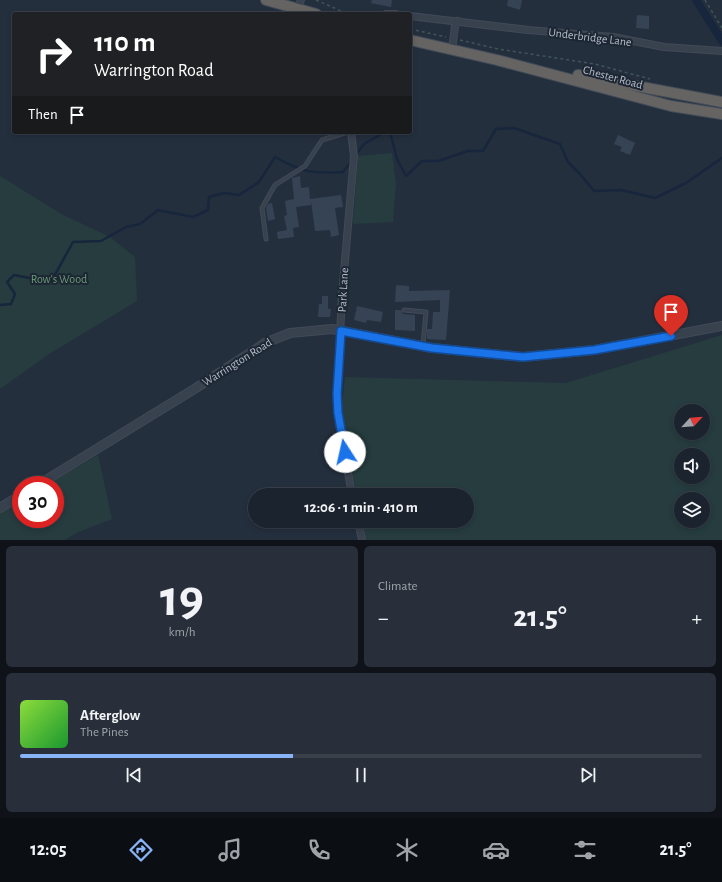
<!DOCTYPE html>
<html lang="en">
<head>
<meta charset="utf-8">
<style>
	:root { --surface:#1b232e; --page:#282f3a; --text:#f1f3f6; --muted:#a0a4aa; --line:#39404a; --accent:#8ab4f8 }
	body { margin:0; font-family:"Alegreya Sans",sans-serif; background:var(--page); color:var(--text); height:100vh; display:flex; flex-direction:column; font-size:15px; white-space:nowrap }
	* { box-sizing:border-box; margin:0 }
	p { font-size:13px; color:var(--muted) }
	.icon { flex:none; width:22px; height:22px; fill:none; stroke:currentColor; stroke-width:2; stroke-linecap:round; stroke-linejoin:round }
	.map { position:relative; height:540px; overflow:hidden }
	.panel { display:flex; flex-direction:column; gap:6px; padding:6px; background:#0f1319; flex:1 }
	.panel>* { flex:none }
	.top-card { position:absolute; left:12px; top:12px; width:400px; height:122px; border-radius:4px; box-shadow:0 2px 6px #0003,0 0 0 1px var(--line); background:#202124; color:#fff; overflow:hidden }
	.needle { width:26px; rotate:64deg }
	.tools { position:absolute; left:674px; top:404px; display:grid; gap:8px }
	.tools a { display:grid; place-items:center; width:36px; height:36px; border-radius:50%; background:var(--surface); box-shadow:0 2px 6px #0003,0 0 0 1px var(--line); font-size:20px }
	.speed { position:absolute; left:12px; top:476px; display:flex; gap:8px; font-size:20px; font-weight:700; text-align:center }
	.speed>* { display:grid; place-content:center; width:52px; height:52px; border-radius:50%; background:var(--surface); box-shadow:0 2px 6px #0003,0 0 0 1px var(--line); line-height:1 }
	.speed .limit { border:6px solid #d22; background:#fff; color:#111 }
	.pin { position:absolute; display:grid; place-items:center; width:34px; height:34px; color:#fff; margin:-41px -17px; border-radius:50% 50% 50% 0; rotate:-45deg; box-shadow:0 0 4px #0007 }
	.pin .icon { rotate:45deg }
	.me { position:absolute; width:44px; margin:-22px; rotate:350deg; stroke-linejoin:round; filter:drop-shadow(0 0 3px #0008) }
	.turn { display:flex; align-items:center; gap:14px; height:84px; padding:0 16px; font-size:18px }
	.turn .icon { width:52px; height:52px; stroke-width:2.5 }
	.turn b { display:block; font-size:28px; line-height:34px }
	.then { display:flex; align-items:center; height:38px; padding:0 16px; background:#0003; gap:8px; font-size:15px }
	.big { font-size:30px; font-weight:700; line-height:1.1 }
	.panel .widget { flex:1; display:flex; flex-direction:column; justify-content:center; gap:6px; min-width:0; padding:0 14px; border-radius:6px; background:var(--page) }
	.panel .dial { align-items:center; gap:0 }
	.dial b { font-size:52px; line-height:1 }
	.song { display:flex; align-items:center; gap:12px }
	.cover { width:48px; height:48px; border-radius:6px; background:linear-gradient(135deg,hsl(90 70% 55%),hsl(130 70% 35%)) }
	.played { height:4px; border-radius:2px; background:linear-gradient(90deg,var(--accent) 40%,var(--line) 40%) }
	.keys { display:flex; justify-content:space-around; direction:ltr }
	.heat { display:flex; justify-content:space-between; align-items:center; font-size:22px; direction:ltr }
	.panel .tiles { flex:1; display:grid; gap:6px; grid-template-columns:1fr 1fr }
	.widget:last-child { grid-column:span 2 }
	.trip { position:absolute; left:248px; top:488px; width:226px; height:40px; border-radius:20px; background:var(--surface); box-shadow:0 2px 6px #0003,0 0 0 1px var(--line); font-weight:700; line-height:40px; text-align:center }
	.tab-bar { display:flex; height:64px; justify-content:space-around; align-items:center; background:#0b0e12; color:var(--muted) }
	.tab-bar .icon { width:28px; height:28px }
	.tab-bar .current { color:var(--accent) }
	.tab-bar b { font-size:18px; color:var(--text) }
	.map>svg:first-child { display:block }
	.green { fill:#263c3f; fill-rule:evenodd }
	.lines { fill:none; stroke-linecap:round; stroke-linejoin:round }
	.stream { stroke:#17263c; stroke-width:2.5 }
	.canal { stroke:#17263c; stroke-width:8 }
	.building { fill:#364354 }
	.service-casing { stroke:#414a57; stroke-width:5 }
	.minor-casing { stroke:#414a57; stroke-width:8 }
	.tertiary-casing { stroke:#414a57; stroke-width:10 }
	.trunk-casing { stroke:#434c59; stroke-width:12 }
	.path { stroke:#3f5557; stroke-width:1.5; stroke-dasharray:3 3; stroke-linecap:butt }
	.service { stroke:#38414e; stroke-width:3 }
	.minor { stroke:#38414e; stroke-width:6 }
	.tertiary { stroke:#38414e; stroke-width:8 }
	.trunk { stroke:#656462; stroke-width:10 }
	.route-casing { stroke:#114b97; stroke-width:10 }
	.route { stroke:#1a73e8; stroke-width:7 }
	.labels { text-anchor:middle; stroke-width:4; stroke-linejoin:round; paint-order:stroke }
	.street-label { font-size:12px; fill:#b4bcc9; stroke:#1d2633 }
	.park-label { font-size:12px; fill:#6b9a76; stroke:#1d2633 }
</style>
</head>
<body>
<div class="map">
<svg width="722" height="540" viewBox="0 0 722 540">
	<rect width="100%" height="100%" fill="#242f3e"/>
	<g class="green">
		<path d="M 392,153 L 396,184 L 393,222 L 353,224 L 358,156 Z"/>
		<path d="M 0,176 L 63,215 L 110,237 L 135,257 L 137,301 L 49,354 L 0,389 Z"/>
		<path d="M 722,335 L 722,540 L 365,540 L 362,521 L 467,521 L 467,495 L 357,495 L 341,412 L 345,377 L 566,383 ZM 681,411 L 703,411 L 703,433 L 681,433 ZM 681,455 L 703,455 L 703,477 L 681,477 ZM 681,499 L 703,499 L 703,521 L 681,521 Z"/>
		<path d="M 98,455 L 112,519 L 76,533 L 65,540 L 0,540 L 0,513 L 21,501 L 21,519 L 55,519 L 55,485 L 47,485 Z"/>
	</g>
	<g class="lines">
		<g class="stream">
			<path d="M 390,132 L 397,159 L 406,176 L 422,161 L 438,161 L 468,151 L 483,151 L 496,129 L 514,128 L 560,144 L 568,162 L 580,174 L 594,191 L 621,190 L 655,198 L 686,183 L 722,158"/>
			<path d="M 355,156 L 364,144 L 385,132"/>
			<path d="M 0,305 L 11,304 L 15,294 L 7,282 L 14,275 L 51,282 L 73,242 L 101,241 L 126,227 L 140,224 L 158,210 L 193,217 L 208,210 L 209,197 L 224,193 L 239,195 L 259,182 L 275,157 C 302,172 312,174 343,172 L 352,160"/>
		</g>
		<path class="canal" d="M 696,0 L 722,41"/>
	</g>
	<g class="building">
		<path d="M 372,0 L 392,0 L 391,7 L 371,3 Z"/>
		<path d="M 508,0 L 522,0 L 520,10 L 507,6 Z"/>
		<path d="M 637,15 L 649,16 L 649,29 L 636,28 Z"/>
		<path d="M 618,135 L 635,143 L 630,155 L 620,151 L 622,147 L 614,144 Z"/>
		<path d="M 300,176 L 301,188 L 309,187 L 310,199 L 341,195 L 343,207 L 335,208 L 339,235 L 331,237 L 330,230 L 315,231 L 311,201 L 311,205 L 296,207 L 299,227 L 293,228 L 294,237 L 278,239 L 277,232 L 287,230 L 284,216 L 287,215 L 285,201 L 294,199 L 292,178 Z"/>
		<path d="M 272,203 L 275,219 L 268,221 L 266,208 L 268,204 Z"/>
		<path d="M 396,285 L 409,286 L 409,291 L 450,290 L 446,340 L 427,339 L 427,329 L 432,329 L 433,312 L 440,312 L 440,300 L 395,302 Z"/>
		<path d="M 322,296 L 328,296 L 328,309 L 331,309 L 330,317 L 318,317 L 319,304 L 322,304 Z"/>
		<path d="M 357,306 L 383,312 L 381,322 L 367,320 L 366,323 L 354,320 Z"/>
		<path d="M 395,310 L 401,310 L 403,314 L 415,315 L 415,331 L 395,330 Z"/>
	</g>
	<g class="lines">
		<defs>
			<g id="service">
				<path d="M 266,239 L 262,208 L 275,185 L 305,166 L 322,140 L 348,132"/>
				<path d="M 404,310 L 426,312 L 423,345"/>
			</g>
			<g id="minor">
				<path d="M 297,9 L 301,0"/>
				<path d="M 386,14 L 396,14"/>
				<path d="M 410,16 L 528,30 L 613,37 L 664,47 L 722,51"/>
				<path d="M 452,49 L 455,26 L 458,21"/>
				<path d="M 351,132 L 354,156 L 342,295 L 337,394 L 338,413 L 352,495"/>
				<path d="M 358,521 L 362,540"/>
			</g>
			<g id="tertiary">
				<path d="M 38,485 L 196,388 L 265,343 L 290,333 L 332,329 L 432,348 L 523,357 L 594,350 L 722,326"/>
				<path d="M 0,508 L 21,495"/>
			</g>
			<g id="trunk">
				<path d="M 266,0 L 316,14"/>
				<path d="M 410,40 L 497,60 L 671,106 L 722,114"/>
				<path d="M 578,75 L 722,102"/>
			</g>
		</defs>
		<use href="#service" class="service-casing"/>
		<use href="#minor" class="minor-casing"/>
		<use href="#tertiary" class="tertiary-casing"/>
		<use href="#trunk" class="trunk-casing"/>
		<g class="path">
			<path d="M 316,0 L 348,14"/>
			<path d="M 705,0 L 722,28"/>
			<path d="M 410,29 L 446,37"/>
			<path d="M 460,40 L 498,49 L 595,64 L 650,79"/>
		</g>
		<use href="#service" class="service"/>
		<use href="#minor" class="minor"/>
		<use href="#tertiary" class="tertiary"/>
		<use href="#trunk" class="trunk"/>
	</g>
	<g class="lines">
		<defs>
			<path id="route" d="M 345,452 L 338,413 L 337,394 L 341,331 L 432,348 L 523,357 L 594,350 L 671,336"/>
		</defs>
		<use href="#route" class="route-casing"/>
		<use href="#route" class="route"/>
	</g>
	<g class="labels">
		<g class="street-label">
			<text transform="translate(590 37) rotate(7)" y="4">Underbridge Lane</text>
			<text transform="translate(613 77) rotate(15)" y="4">Chester Road</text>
			<text transform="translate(343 290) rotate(-87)" y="4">Park Lane</text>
			<text transform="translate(237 362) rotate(-32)" y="4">Warrington Road</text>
		</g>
		<g class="park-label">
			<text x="59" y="283">Row's Wood</text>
		</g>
	</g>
</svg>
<div class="tools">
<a><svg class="needle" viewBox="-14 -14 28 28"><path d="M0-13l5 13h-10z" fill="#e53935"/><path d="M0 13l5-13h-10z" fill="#a0a4aa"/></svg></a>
<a><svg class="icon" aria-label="sound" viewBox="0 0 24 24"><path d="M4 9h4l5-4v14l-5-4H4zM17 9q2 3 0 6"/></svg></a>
<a><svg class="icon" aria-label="layers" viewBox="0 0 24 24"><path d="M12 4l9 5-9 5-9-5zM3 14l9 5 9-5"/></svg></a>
</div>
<div class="speed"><div class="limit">30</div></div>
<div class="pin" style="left:671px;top:336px;background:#d93025"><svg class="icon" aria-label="arrive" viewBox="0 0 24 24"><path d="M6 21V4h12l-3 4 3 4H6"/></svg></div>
<svg class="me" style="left:345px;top:452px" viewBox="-20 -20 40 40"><circle r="19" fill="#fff"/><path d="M0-13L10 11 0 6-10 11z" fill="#1a73e8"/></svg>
<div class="trip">12:06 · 1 min · 410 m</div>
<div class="top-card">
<div class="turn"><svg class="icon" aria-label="right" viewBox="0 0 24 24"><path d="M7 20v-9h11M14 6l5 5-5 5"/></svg><div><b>110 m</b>Warrington Road</div></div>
<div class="then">Then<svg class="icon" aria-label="arrive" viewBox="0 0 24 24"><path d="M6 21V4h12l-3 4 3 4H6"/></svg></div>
</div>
</div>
<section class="panel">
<div class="tiles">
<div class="widget dial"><b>19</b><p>km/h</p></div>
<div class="widget"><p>Climate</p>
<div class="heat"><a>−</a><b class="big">21.5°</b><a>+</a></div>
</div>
<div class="widget">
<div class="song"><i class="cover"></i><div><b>Afterglow</b><p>The Pines</p></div></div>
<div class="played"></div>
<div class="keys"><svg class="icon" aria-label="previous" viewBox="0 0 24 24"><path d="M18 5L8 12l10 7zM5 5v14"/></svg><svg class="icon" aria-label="pause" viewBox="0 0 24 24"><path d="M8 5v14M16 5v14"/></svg><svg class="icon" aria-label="next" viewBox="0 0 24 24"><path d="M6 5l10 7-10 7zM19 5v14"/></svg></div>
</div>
</div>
</section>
<nav class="tab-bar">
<b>12:05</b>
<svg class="icon current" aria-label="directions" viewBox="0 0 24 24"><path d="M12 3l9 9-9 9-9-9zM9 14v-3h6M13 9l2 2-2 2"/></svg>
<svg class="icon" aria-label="music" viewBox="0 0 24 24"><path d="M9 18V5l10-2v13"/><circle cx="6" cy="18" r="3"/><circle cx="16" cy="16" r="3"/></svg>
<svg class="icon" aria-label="phone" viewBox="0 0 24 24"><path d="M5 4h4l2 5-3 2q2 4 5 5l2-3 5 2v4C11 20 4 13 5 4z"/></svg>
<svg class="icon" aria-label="climate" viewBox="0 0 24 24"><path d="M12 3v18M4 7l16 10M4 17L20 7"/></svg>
<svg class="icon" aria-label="car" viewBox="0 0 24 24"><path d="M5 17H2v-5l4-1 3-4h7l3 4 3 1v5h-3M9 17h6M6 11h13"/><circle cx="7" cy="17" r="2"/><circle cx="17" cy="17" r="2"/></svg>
<svg class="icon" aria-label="filters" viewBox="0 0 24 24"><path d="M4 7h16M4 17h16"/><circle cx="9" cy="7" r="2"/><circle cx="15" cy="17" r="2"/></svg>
<b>21.5°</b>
</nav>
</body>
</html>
